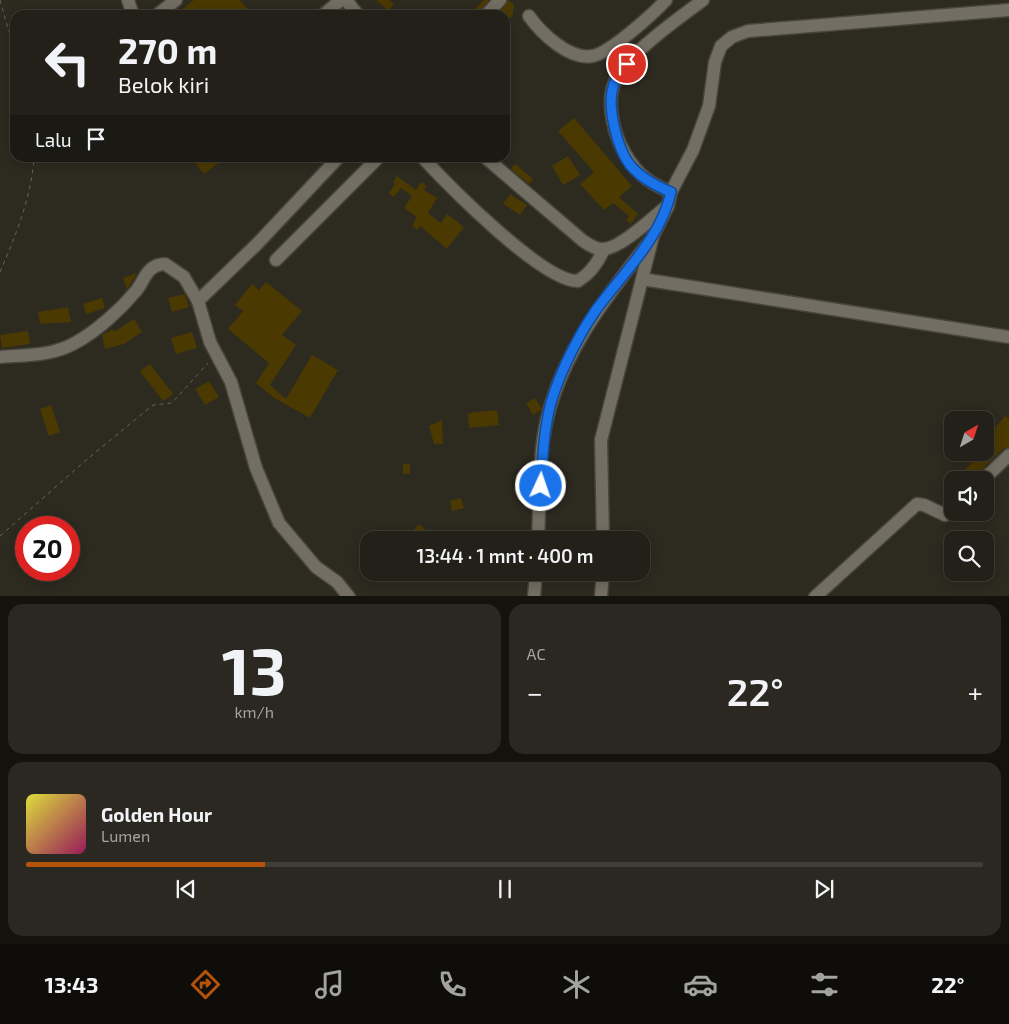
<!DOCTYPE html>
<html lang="id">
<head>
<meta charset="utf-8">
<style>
	:root { --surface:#222018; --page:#2a2821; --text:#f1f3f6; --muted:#a2a3a2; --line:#3f3e37; --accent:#b45309 }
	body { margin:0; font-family:"Exo 2",sans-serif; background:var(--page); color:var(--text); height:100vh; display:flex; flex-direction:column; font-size:19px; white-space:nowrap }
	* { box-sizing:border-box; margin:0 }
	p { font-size:16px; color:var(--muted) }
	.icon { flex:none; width:28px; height:28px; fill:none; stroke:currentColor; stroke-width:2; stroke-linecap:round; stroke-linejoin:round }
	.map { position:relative; height:596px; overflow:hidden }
	.sheet { display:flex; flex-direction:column; gap:8px; padding:8px; background:#13120d; flex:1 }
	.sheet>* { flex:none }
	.guide { position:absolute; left:10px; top:10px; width:500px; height:152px; border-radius:15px; box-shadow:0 2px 12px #0003,0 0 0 1px var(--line); background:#222018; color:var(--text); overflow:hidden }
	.needle { width:32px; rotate:39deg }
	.fabs { position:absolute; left:944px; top:411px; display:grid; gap:10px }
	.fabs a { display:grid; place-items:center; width:50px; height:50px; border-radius:10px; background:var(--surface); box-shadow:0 2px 12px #0003,0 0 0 1px var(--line); font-size:25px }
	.speed { position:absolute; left:15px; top:516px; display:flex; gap:10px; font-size:25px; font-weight:700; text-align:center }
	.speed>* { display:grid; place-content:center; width:65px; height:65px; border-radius:50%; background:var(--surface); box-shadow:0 2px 12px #0003,0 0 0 1px var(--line); line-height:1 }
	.speed .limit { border:8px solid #d22; background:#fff; color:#111 }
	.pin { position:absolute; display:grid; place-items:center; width:42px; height:42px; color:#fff; margin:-21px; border:2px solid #fff; border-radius:50%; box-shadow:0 1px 5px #0007 }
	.me { position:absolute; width:55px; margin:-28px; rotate:3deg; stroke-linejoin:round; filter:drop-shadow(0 0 4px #0008) }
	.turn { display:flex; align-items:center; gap:18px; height:105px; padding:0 25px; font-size:22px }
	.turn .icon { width:65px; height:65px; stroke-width:2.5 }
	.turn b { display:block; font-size:35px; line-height:42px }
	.then { display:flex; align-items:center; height:48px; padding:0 25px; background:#0003; gap:10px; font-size:19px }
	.big { font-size:38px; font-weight:600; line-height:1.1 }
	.sheet .widget { flex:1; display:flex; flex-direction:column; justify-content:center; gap:8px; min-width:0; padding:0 18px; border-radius:15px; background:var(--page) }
	.sheet .dial { align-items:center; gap:0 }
	.dial b { font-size:65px; line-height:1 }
	.song { display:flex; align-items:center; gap:15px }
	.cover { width:60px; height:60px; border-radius:8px; background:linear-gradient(135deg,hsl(60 70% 55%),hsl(330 70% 35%)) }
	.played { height:5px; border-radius:2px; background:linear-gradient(90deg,var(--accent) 25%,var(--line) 25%) }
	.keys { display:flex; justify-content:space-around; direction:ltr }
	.heat { display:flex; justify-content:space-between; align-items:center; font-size:28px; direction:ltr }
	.sheet .tiles { flex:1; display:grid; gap:8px; grid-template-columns:1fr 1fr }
	.widget:last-child { grid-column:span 2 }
	.trip { position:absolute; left:360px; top:531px; width:290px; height:50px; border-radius:15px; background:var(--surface); box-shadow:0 2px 12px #0003,0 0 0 1px var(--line); font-weight:600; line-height:50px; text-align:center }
	.menu { display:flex; height:80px; justify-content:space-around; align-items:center; background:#0e0d0a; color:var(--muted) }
	.menu .icon { width:35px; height:35px }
	.menu .selected { color:var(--accent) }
	.menu b { font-size:22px; color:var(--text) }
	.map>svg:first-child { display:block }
	.building { fill:#4a3900 }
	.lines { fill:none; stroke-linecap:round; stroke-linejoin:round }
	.minor-casing { stroke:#47453c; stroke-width:15 }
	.path { stroke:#67645b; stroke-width:1; stroke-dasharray:4 4; stroke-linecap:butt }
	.minor { stroke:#736e63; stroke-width:12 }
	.route-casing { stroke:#114b97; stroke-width:12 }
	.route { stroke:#1a73e8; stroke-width:9 }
</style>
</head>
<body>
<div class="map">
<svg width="1009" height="597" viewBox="0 0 1009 597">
	<rect width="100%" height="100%" fill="#2d2a20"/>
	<g class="building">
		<path d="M 194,0 L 240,0 L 252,15 L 185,15 L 181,10 Z"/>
		<path d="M 376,0 L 389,0 L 394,4 L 389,11 Z"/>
		<path d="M 484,0 L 489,0 L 478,15 L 468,15 Z"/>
		<path d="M 508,0 L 514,5 L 513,13 L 512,17 L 505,19 L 505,15 L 498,14 Z"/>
		<path d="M 574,118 L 632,186 L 619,197 L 638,214 L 631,224 L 626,220 L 629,216 L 613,203 L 604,210 L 580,184 L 594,172 L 558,131 Z"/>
		<path d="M 568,156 L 580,175 L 563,185 L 552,166 Z"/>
		<path d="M 191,158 L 225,158 L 204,174 Z"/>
		<path d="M 515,164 L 533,179 L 529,184 L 511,169 Z"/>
		<path d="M 397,176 L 416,190 L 421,182 L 427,186 L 424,190 L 437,198 L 428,213 L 441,223 L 447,214 L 464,227 L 447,249 L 420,226 L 418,230 L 412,226 L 417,217 L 404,208 L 412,196 L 401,188 L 394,197 L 389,193 L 395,184 L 393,182 Z"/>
		<path d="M 510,194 L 527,205 L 520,215 L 503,204 Z"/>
		<path d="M 136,273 L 136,275 L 127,289 L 123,278 Z"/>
		<path d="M 266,282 L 302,311 L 282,335 L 296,345 L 270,385 L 286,399 L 312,355 L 338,370 L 310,418 L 274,398 L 256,383 L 269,363 L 228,329 L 243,311 L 235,305 L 252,284 L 259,290 Z"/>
		<path d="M 185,294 L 189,307 L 172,312 L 168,298 Z"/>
		<path d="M 102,298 L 105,308 L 86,314 L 83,304 Z"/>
		<path d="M 68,307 L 71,322 L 40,324 L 38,312 Z"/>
		<path d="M 134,319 L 142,332 L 124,344 L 105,349 L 102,335 L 113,329 L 114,332 Z"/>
		<path d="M 28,331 L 30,344 L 2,348 L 0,335 Z"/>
		<path d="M 192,332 L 197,348 L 176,354 L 171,338 Z"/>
		<path d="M 150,364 L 173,394 L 163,401 L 140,371 Z"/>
		<path d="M 209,381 L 219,397 L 205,405 L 195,389 Z"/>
		<path d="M 535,398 L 542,409 L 533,415 L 526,403 Z"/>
		<path d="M 51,405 L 60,432 L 49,436 L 40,409 Z"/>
		<path d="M 497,410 L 499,425 L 469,428 L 468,413 Z"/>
		<path d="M 1005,416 L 1009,419 L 1009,447 L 1003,449 L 977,474 L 975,480 L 956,480 L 979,454 L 985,459 L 985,448 L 995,436 L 991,433 Z"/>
		<path d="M 442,420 L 443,444 L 434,444 L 429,426 Z"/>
		<rect x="403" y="464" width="7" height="10"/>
		<path d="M 461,498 L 464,508 L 452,511 L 450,501 Z"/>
		<path d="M 419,524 L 430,534 L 424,540 L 414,530 Z"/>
	</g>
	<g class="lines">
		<defs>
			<g id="minor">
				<path d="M 128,0 L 133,15"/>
				<path d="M 346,0 L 358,15"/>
				<path d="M 157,15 L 176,0"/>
				<path d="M 323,15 L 341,0"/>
				<path d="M 486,15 L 500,0"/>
				<path d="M 529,16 C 541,33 569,60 592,56 C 609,54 654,13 666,0"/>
				<path d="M 338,158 L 258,243 L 198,301 L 210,342 L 231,382 L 256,468 L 279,523 L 316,567 L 337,582 L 349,597"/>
				<path d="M 423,158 C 448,185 543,282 578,281 C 591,273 598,263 604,249"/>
				<path d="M 486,158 L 582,240 C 588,244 595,250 604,249 C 621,248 652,218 666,207"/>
				<path d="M 671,192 C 645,182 632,169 620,144 C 613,128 607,102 614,84 C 625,55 678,19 703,0"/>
				<path d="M 276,260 L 378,158"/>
				<path d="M 642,279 L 1009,337"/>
				<path d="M 0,357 C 25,355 52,356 75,343 C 97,331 120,310 136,291 C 142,284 144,275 151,269 C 156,265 160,264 165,264 L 184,277 L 198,301"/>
				<path d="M 983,480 L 1009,455"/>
				<path d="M 538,540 C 540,501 538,457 547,419 C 563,351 607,296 649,242"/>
				<path d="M 603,540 L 601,440 L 653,236 L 668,206 L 671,192 L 693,150 L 709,106 L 715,62 L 721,46 L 732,37 L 748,31 L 1009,10"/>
				<path d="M 534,597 L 536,572"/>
				<path d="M 601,597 L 603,572"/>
				<path d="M 815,597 L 917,504 L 924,505 L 945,515 L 952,511"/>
			</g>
		</defs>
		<use href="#minor" class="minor-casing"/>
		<g class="path">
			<path d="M 0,0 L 15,53"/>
			<path d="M 0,272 C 16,235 31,198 34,158"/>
			<path d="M 0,536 L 85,461 L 153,405 L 172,403 L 208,363"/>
		</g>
		<use href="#minor" class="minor"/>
	</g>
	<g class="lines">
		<defs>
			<path id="route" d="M 541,486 C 542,465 543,443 547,421 C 552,387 576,339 596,310 C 623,273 661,238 671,192 C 656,186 641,178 630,165 C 617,148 607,107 613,87 C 615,78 622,71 627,64"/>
		</defs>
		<use href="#route" class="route-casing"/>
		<use href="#route" class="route"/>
	</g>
</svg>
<div class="fabs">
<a><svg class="needle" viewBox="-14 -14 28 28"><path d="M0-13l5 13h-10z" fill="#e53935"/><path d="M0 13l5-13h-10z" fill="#a2a3a2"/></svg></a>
<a><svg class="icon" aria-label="sound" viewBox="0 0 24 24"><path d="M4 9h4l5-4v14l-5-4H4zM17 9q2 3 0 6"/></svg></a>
<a><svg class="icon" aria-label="search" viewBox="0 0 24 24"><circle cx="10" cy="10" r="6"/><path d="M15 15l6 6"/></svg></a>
</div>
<div class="speed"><div class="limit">20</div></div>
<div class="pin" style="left:627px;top:64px;background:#d93025"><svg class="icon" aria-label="arrive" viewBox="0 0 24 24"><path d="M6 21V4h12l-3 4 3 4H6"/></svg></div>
<svg class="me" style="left:541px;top:486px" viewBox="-20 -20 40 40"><circle r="17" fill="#1a73e8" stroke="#fff" stroke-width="3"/><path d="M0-11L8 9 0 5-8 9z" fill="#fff"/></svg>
<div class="trip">13:44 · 1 mnt · 400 m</div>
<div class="guide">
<div class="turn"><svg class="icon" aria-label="left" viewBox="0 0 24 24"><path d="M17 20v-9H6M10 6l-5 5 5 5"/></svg><div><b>270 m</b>Belok kiri</div></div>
<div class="then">Lalu<svg class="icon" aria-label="arrive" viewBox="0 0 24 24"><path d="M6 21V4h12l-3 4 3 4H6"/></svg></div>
</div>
</div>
<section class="sheet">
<div class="tiles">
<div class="widget dial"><b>13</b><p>km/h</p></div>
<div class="widget"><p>AC</p>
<div class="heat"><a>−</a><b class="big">22°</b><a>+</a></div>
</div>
<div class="widget">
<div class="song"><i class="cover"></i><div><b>Golden Hour</b><p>Lumen</p></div></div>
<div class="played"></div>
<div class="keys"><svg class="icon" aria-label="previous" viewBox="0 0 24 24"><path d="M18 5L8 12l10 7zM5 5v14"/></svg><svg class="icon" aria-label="pause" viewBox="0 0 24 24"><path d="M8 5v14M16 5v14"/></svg><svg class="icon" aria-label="next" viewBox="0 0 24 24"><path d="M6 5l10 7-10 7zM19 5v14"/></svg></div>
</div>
</div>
</section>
<nav class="menu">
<b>13:43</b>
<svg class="icon selected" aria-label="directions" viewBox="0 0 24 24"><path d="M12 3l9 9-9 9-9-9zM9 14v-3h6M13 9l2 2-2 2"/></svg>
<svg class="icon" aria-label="music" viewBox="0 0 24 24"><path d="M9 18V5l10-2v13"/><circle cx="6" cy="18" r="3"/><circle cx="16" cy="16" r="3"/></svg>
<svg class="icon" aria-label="phone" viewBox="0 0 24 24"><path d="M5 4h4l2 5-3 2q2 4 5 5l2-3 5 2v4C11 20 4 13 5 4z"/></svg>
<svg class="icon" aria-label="climate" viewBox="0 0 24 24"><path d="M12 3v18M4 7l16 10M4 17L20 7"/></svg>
<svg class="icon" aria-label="car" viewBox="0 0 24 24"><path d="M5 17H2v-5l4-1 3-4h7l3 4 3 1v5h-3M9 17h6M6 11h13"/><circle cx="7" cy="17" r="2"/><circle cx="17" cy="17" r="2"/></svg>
<svg class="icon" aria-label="filters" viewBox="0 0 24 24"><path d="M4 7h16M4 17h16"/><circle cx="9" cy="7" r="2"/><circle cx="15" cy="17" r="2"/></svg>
<b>22°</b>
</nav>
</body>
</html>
